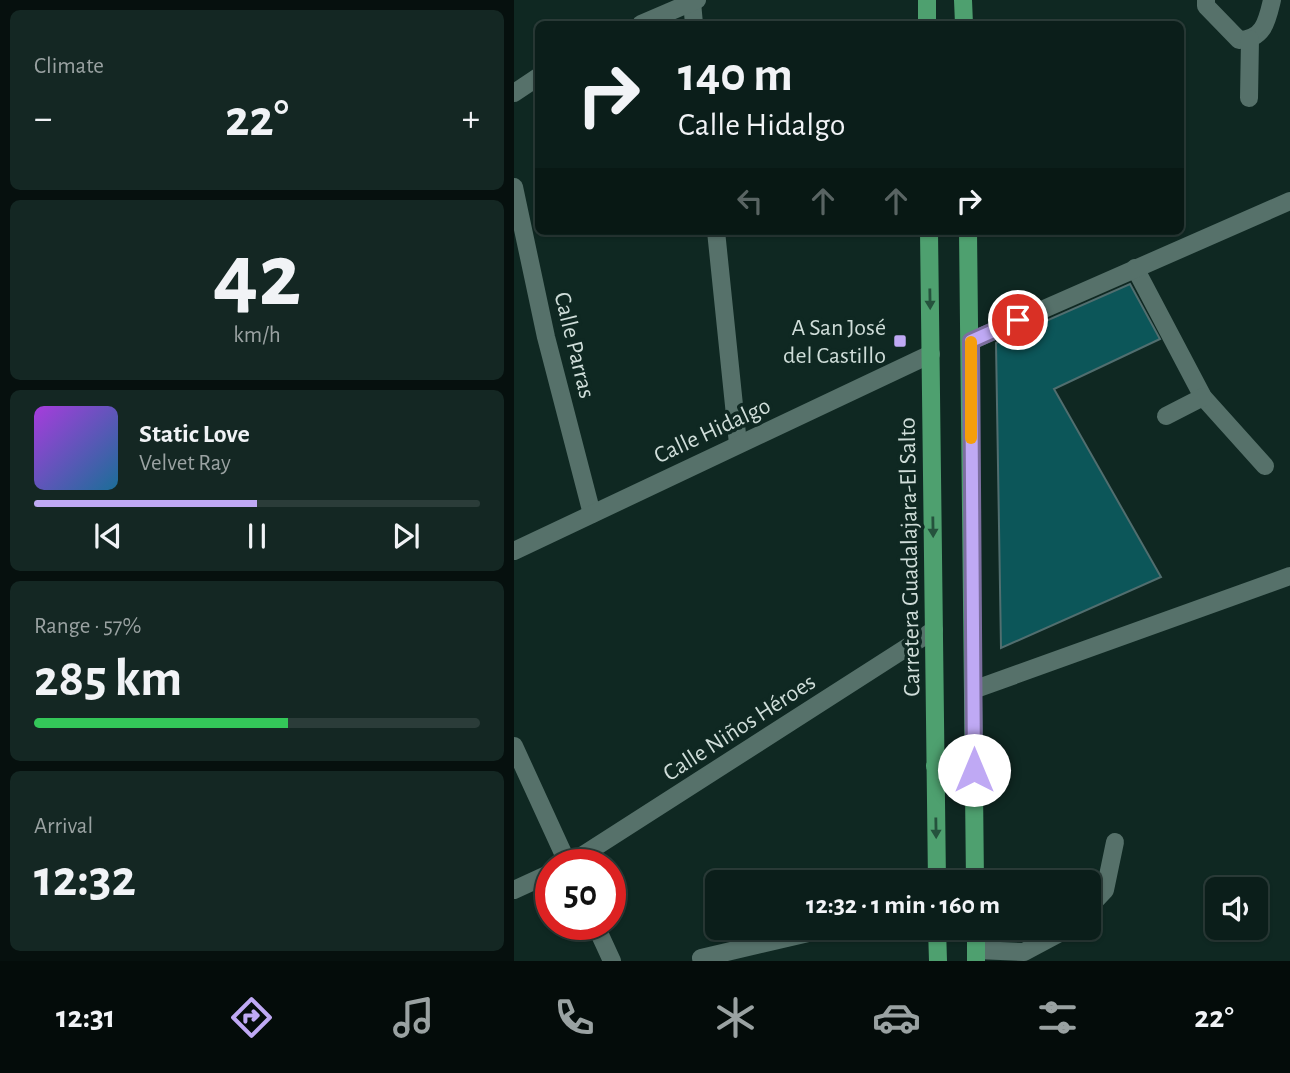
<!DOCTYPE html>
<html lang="en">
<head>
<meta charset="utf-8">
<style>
	:root { --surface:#0b1e1a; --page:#142723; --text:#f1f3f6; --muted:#9aa2a2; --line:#2b3c39; --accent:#bfa9f4 }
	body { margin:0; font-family:"Alegreya Sans",sans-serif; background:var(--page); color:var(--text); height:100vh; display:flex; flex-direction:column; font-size:26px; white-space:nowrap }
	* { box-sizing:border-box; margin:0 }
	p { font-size:23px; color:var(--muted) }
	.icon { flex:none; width:38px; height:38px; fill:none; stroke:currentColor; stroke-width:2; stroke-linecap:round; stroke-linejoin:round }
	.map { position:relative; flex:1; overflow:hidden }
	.drawer { display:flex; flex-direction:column; gap:10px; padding:10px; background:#06100e; width:514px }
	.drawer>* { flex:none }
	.guide { position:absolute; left:21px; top:21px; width:649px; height:214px; border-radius:10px; box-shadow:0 2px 5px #0004,0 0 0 2px var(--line); background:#0b1e1a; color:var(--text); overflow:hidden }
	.buttons { position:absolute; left:691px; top:877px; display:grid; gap:14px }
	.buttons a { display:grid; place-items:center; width:63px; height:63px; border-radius:10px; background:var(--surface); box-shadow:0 2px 5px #0004,0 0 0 2px var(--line); font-size:35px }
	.speed { position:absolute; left:21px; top:849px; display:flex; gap:14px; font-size:35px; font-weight:700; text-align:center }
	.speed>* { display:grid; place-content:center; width:91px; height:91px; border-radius:50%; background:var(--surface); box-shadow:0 2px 5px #0004,0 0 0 2px var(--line); line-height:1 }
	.speed .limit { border:10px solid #d22; background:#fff; color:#111 }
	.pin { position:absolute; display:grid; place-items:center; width:60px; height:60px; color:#fff; margin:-30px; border:4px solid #fff; border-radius:50%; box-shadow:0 2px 7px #0007 }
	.me { position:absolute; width:77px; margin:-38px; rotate:0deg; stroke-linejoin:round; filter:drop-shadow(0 0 5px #0008) }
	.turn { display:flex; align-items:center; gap:24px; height:147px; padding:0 28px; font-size:32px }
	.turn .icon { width:91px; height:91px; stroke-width:2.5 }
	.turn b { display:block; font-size:49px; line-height:60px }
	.lanes { display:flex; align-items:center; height:66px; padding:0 28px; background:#0003; justify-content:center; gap:35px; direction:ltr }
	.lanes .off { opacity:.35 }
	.big { font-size:52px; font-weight:700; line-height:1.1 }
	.drawer .card { flex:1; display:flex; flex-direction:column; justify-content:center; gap:10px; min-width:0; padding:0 24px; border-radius:10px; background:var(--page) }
	.drawer .dial { align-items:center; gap:0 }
	.dial b { font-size:91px; line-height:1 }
	.song { display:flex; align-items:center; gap:21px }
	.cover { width:84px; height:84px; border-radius:10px; background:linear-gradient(135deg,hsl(280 70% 55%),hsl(200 70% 35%)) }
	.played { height:7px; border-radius:4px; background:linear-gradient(90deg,var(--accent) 50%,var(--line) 50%) }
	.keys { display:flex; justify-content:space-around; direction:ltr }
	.heat { display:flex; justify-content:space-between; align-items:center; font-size:38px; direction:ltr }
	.charge { height:10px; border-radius:5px; background:linear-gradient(90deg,#34c759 57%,var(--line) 0) }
	.trip { position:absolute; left:191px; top:870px; width:396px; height:70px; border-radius:10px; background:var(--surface); box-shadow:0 2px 5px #0004,0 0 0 2px var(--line); font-weight:700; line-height:70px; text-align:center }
	.tabs { display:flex; height:112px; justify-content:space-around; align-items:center; background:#040c0a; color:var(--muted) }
	.tabs .icon { width:49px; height:49px }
	.tabs .on { color:var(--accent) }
	.tabs b { font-size:32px; color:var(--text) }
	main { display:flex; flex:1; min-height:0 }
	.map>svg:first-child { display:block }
	.building { fill:#0c5659; stroke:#516e6f; stroke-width:2 }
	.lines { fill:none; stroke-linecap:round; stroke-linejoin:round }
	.minor { stroke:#56716a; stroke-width:18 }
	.major { stroke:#4ea06f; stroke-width:18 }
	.oneway { fill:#25523d }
	.route-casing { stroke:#7c6e9f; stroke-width:18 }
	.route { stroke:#bfa9f4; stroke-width:12 }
	.slow { stroke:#f59e0b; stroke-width:12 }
	.poi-dot { fill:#bfa9f4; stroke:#0f2822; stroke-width:2.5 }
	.labels { text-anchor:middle; stroke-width:7; stroke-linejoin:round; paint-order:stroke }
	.poi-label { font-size:24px; fill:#cfddd9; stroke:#0f2822; text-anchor:end }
	.street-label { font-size:24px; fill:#cfddd9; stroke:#0f2822 }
</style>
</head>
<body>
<main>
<section class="drawer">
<div class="card"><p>Climate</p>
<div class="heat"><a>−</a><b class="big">22°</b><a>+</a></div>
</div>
<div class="card dial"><b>42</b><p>km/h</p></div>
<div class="card">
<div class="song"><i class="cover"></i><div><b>Static Love</b><p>Velvet Ray</p></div></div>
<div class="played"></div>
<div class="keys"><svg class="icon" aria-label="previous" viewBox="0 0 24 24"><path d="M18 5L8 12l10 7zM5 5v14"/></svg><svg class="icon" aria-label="pause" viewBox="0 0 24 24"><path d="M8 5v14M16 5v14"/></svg><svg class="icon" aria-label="next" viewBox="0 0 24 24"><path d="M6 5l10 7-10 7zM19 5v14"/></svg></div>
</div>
<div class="card"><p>Range · 57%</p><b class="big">285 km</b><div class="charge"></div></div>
<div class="card"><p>Arrival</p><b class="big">12:32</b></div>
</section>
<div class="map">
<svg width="776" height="961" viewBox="0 0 776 961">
	<rect width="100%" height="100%" fill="#0f2822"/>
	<path class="building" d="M 616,284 L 646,339 L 540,389 L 647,577 L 487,648 L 482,343 Z"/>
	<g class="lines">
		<g class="minor">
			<path d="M 692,0 L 692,6 L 725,40 C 750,39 753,21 758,0"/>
			<path d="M 178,2 L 180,24"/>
			<path d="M 127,24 L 183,0"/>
			<path d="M 0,93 L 24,77"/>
			<path d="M 735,98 L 736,39"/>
			<path d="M 0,187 L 32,337 L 78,514"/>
			<path d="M 202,231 L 224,444"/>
			<path d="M 621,268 L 689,397 L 751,466"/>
			<path d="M 457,341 L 776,201"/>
			<path d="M 652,416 L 689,397"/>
			<path d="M 0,551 L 417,354"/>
			<path d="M 459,690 L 776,576"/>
			<path d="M 0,746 L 54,864"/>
			<path d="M 55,864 L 420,630"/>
			<path d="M 0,890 L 37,873"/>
			<path d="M 574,908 L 591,890 L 601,842"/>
			<path d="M 81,924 L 98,961"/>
			<path d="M 462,950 L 510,952 L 555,928"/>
			<path d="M 187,958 L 316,928"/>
		</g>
		<g class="major">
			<path d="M 413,0 L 413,24"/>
			<path d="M 449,0 L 450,24"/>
			<path d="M 415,231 L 423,882"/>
			<path d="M 454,231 L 461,882"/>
			<path d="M 421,766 L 460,770"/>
			<path d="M 423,928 L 424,961"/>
			<path d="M 462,928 L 462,961"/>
		</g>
	</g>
	<defs><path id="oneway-solid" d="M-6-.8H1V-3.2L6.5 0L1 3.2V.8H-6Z" transform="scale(1.75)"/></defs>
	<g class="oneway">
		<use href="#oneway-solid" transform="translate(416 299) rotate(89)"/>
		<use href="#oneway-solid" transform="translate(419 527) rotate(89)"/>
		<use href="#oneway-solid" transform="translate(422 828) rotate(89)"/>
	</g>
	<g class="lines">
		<defs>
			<path id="route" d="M 460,770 L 457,341 L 504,320"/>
		</defs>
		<use href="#route" class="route-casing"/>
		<use href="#route" class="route"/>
		<path class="slow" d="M 457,342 L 457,438"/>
	</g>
	<rect class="poi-dot" x="379" y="334" width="14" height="14" rx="3.5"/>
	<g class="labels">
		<g class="poi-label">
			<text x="372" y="335">A San José<tspan x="372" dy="28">del Castillo</tspan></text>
		</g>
		<g class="street-label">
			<text transform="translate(61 345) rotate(76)" y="8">Calle Parras</text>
			<text transform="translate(198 430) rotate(-25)" y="8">Calle Hidalgo</text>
			<text transform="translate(395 557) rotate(-91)" y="8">Carretera Guadalajara-El Salto</text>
			<text transform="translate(225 727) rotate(-33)" y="8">Calle Niños Héroes</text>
		</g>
	</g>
</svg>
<div class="buttons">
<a><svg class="icon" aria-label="sound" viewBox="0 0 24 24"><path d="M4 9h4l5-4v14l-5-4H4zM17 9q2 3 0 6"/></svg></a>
</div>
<div class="speed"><div class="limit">50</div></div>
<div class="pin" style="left:504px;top:320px;background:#d93025"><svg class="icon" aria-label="arrive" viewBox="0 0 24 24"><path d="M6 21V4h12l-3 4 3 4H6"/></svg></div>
<svg class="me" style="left:460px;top:770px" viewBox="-20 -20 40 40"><circle r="19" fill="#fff"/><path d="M0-13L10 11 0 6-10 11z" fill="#bfa9f4"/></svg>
<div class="trip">12:32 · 1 min · 160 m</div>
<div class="guide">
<div class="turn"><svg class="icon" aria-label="right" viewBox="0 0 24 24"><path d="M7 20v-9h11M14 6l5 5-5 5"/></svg><div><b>140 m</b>Calle Hidalgo</div></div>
<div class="lanes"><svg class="icon off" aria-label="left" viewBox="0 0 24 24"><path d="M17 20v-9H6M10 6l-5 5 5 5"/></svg><svg class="icon off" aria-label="ahead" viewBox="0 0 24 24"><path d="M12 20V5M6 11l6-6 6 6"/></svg><svg class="icon off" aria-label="ahead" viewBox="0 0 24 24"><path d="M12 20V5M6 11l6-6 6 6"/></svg><svg class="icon" aria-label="right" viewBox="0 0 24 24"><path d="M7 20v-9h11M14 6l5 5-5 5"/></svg></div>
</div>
</div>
</main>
<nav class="tabs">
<b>12:31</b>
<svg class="icon on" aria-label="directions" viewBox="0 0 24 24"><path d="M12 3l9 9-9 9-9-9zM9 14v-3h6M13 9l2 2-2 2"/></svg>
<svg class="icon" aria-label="music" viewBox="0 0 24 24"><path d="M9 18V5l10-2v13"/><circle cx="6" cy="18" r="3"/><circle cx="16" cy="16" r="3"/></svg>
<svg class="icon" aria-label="phone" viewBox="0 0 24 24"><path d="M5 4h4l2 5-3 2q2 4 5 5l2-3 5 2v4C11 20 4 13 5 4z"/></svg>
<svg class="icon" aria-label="climate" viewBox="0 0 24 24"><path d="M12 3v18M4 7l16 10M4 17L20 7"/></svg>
<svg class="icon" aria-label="car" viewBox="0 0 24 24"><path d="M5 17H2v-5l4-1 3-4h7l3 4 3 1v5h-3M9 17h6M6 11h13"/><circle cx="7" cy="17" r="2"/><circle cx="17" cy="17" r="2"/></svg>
<svg class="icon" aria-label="filters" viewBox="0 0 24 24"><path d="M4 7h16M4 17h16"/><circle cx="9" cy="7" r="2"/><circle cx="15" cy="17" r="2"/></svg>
<b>22°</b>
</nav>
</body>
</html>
